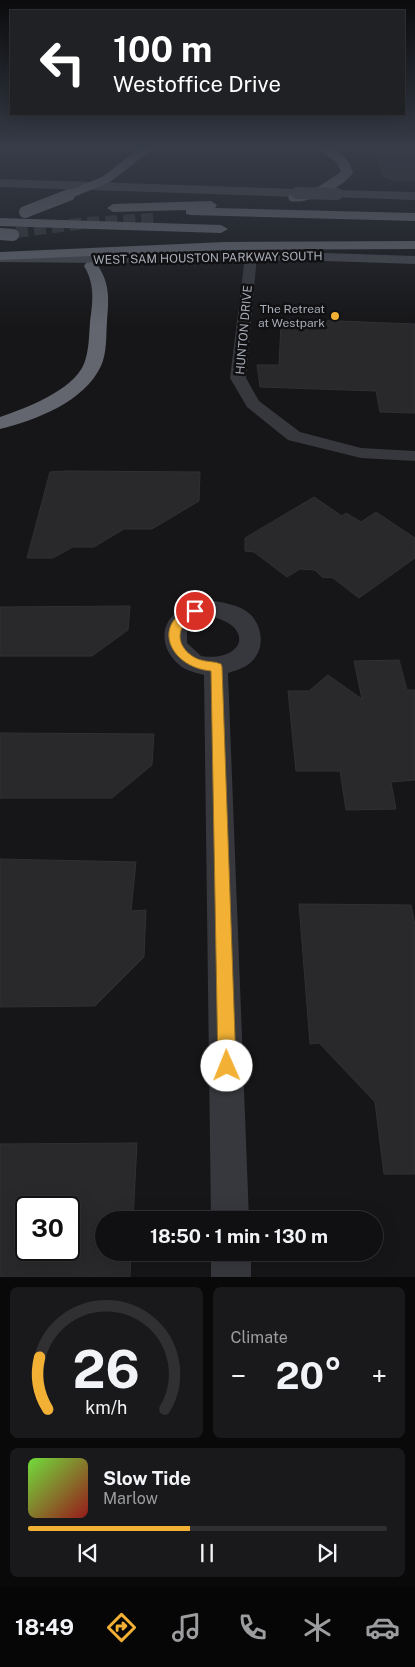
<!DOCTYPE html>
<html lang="en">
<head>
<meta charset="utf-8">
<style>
	:root { --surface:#101012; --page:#19191b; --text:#f1f3f6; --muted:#9c9d9f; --line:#303032; --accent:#f2b134 }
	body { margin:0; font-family:"Public Sans",sans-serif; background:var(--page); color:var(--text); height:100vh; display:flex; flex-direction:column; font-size:19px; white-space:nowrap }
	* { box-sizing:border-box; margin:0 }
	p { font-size:16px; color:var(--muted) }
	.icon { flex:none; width:28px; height:28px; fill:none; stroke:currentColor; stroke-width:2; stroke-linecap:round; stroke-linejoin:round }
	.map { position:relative; height:1277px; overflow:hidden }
	.details { display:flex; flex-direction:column; gap:10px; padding:10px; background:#09090a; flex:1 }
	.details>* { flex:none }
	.guide { position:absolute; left:10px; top:10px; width:395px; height:105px; border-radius:0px; box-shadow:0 5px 20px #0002,0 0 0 1px var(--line); background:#202124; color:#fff; overflow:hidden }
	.speed { position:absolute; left:15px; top:1196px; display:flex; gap:10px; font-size:25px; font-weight:700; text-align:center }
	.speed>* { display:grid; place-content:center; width:65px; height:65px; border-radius:50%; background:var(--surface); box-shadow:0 5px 20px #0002,0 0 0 1px var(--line); line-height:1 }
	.speed .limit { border:2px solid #111; border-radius:8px; background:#fff; color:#111 }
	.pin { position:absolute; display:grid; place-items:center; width:42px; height:42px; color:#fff; margin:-21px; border:2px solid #fff; border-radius:50%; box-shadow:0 1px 5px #0007 }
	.me { position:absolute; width:55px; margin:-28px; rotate:359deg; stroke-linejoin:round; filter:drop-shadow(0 0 4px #0008) }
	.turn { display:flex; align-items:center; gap:18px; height:105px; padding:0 20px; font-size:22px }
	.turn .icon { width:65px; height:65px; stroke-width:2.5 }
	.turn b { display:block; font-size:35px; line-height:42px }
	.big { font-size:38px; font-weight:700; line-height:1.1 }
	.details .card { flex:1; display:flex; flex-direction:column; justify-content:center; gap:8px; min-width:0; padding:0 18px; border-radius:8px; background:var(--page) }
	.details .dial { align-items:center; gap:0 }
	.dial svg { height:130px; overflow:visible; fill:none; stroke:var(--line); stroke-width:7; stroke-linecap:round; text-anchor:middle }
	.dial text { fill:var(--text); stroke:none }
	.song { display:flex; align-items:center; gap:15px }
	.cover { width:60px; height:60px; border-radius:8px; background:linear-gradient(135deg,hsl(100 70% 55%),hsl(0 70% 35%)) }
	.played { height:5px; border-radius:2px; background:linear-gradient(90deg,var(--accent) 45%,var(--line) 45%) }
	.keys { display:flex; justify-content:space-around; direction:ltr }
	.heat { display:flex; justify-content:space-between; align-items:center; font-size:28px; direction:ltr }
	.details .tiles { flex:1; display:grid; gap:10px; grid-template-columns:1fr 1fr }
	.card:last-child { grid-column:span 2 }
	.trip { position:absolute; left:95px; top:1211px; width:288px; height:50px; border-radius:25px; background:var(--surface); box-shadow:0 5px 20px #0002,0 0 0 1px var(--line); font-weight:700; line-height:50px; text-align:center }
	.dock { display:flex; height:80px; justify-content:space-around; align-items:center; background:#060607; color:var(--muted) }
	.dock .icon { width:35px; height:35px }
	.dock .current { color:var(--accent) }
	.dock b { font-size:22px; color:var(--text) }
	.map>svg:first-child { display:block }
	.building { fill:#29292c; stroke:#303034; fill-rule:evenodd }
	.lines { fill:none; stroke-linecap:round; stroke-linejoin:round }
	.motorway-tunnel { stroke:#333438; stroke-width:12; stroke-dasharray:12 6; stroke-linecap:butt }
	.minor { fill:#37383d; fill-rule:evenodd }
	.secondary { fill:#45474d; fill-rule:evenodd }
	.motorway { fill:#63666e; fill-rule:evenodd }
	.secondary-bridge { stroke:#45474d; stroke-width:12 }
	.motorway-bridge { stroke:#63666e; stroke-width:12 }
	.route { fill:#f2b134; stroke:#9d7322 }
	.poi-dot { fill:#f2b134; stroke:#111113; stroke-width:2 }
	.labels { text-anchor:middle; stroke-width:5; stroke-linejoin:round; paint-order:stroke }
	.far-street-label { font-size:12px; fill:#a8adb8; stroke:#111113 }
	.far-poi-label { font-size:12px; fill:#a8adb8; stroke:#111113; text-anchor:end }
</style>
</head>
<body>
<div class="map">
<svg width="415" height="1277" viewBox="0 0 415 1277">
	<rect width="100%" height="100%" fill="#161618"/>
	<g class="building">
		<path d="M 374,148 L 415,148 L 415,180 L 394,180 L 383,176 Z"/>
		<path d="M 286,319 L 415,324 L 415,413 L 380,412 L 376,391 L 260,387 L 257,365 L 279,365 L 281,323 L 286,323 Z"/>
		<path d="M 66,471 L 200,472 L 199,501 L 152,529 L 124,529 L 94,547 L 73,547 L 53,558 L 27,558 L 50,472 Z"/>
		<path d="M 314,497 L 342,516 L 346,513 L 361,522 L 376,512 L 415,538 L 415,558 L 359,598 L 333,578 L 322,577 L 315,570 L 300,569 L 287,577 L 254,552 L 245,551 L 245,538 Z"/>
		<path d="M 130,606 L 128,630 L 92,656 L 0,656 L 0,607 Z"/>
		<path d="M 399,660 L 407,690 L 415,690 L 415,780 L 391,782 L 396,809 L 346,810 L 340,771 L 296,771 L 288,691 L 309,691 L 328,675 L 362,699 L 354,661 Z"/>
		<path d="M 0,733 L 154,734 L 152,765 L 112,798 L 0,798 Z"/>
		<path d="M 0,859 L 136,862 L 131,911 L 146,910 L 144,957 L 95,1006 L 0,1007 Z"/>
		<path d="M 299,904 L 411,905 L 415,925 L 415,1174 L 384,1174 L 375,1102 L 319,1043 L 310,1044 Z"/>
		<path d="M 137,1143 L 133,1220 L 104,1220 L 104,1252 L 131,1252 L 130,1277 L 0,1277 L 0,1144 ZM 26,1208 L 69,1208 L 69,1250 L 26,1250 Z"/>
	</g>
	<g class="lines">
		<path class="motorway-tunnel" d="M 16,232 L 85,223 L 154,219"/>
		<g class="minor">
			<path d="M 251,252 L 257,256 L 246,378 L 259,401 L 300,432 L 361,448 L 415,451 L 415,461 L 361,458 L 288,440 L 247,407 L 230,378 L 245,256 Z"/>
			<path d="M 209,600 C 223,603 239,604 250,614 C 265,629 265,654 246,666 C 241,669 234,671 228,673 L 249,1220 L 211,1220 L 204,675 C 197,673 188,671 182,667 C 163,654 157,628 176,613 C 185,606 198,603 209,600 ZM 209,616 C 257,626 243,663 201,656 L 187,643 L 187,630 L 199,620 Z"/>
			<rect x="211" y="1252" width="40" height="25"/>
		</g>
		<g class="secondary">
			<path d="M 0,179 L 297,189 L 303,193 L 297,197 L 0,187 Z"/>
			<path d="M 337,190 L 415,192 L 415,200 L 333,197 L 331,194 Z"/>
			<path d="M 296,252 L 415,256 L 415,264 L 296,260 L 103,263 L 0,262 L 0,254 L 103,255 Z"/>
		</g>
		<g class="motorway">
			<path d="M 154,148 L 110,182 L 69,199 L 63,195 L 65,192 L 102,177 L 139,149 Z"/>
			<path d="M 317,148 C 335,148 348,154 353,173 C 342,188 308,205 290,201 L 288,198 L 290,195 L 318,187 L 341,172 L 337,163 Z"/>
			<path d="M 211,201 L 217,205 L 215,208 L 415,213 L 415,221 L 191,215 L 186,214 L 186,210 L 113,212 L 107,208 L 113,204 Z"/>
			<path d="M 0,218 L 221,225 L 228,229 L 221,233 L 0,226 Z"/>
			<path d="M 415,241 L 415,249 L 225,250 L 0,260 L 0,252 L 225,242 Z"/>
			<path d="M 91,262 L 96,263 C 110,282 109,298 107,321 C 106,336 107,353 101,366 C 84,402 36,420 0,429 L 0,417 C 26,408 72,391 84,364 C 89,351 89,336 90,322 C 93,301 95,284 84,266 L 86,263 Z"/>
		</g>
		<path class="secondary-bridge" d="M 297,193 L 337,194"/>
		<g class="motorway-bridge">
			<path d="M 25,212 L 69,195"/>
			<path d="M 0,234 L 13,235"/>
		</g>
	</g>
	<linearGradient id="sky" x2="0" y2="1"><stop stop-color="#0c0c0d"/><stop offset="0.45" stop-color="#363c48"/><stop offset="1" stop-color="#363c48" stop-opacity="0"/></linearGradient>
	<rect width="415" height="327" fill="url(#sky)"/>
	<path class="route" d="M 195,607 L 199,608 L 201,611 C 196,617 188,619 183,626 C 174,641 187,656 201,660 C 207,662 214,661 221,664 L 222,667 L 236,1066 L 233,1072 L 227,1075 L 221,1072 L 218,1066 L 211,671 C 168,667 150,621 195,607 Z"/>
	<circle class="poi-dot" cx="335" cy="316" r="5"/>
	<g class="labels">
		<g class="far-street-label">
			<text transform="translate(208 258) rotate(-1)" y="4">WEST SAM HOUSTON PARKWAY SOUTH</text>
			<text transform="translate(244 330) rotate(-85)" y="4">HUNTON DRIVE</text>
		</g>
		<g class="far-poi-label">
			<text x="325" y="313">The Retreat<tspan x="325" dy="14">at Westpark</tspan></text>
		</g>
	</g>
</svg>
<div class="speed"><div class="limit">30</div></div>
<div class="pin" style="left:195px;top:611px;background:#d93025"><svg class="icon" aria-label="arrive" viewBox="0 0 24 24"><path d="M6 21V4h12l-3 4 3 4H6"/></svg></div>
<svg class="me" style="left:227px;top:1066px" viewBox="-20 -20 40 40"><circle r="19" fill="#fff"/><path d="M0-13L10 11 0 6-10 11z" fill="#f2b134"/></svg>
<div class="trip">18:50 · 1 min · 130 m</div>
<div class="guide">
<div class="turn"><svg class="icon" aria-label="left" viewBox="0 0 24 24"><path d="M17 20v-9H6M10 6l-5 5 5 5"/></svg><div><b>100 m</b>Westoffice Drive</div></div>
</div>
</div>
<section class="details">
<div class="tiles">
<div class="card dial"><svg viewBox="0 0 100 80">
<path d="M14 69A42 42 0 1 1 86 69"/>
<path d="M14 69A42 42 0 0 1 9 37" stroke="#f2b134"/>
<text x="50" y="56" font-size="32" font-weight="700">26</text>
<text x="50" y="72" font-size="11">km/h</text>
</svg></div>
<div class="card"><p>Climate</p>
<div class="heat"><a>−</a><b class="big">20°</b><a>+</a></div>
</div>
<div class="card">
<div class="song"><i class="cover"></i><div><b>Slow Tide</b><p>Marlow</p></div></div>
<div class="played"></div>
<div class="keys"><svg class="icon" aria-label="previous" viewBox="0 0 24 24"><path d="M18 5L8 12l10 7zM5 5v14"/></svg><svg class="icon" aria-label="pause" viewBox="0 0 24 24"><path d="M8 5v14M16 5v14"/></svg><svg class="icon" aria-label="next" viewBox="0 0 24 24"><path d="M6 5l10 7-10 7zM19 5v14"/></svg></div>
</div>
</div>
</section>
<nav class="dock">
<b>18:49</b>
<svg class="icon current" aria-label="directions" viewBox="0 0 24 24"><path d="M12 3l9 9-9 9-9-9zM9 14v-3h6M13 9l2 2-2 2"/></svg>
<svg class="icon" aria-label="music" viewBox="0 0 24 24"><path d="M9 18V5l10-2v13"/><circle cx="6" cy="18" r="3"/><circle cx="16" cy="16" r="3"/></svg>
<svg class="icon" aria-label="phone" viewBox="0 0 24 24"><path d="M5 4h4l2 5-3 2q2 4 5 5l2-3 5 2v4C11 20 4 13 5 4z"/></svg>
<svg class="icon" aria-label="climate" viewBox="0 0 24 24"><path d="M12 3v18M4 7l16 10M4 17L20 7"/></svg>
<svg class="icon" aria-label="car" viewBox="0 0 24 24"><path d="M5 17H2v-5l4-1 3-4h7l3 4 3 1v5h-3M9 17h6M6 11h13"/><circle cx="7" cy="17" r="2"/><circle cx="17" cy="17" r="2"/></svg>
</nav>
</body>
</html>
